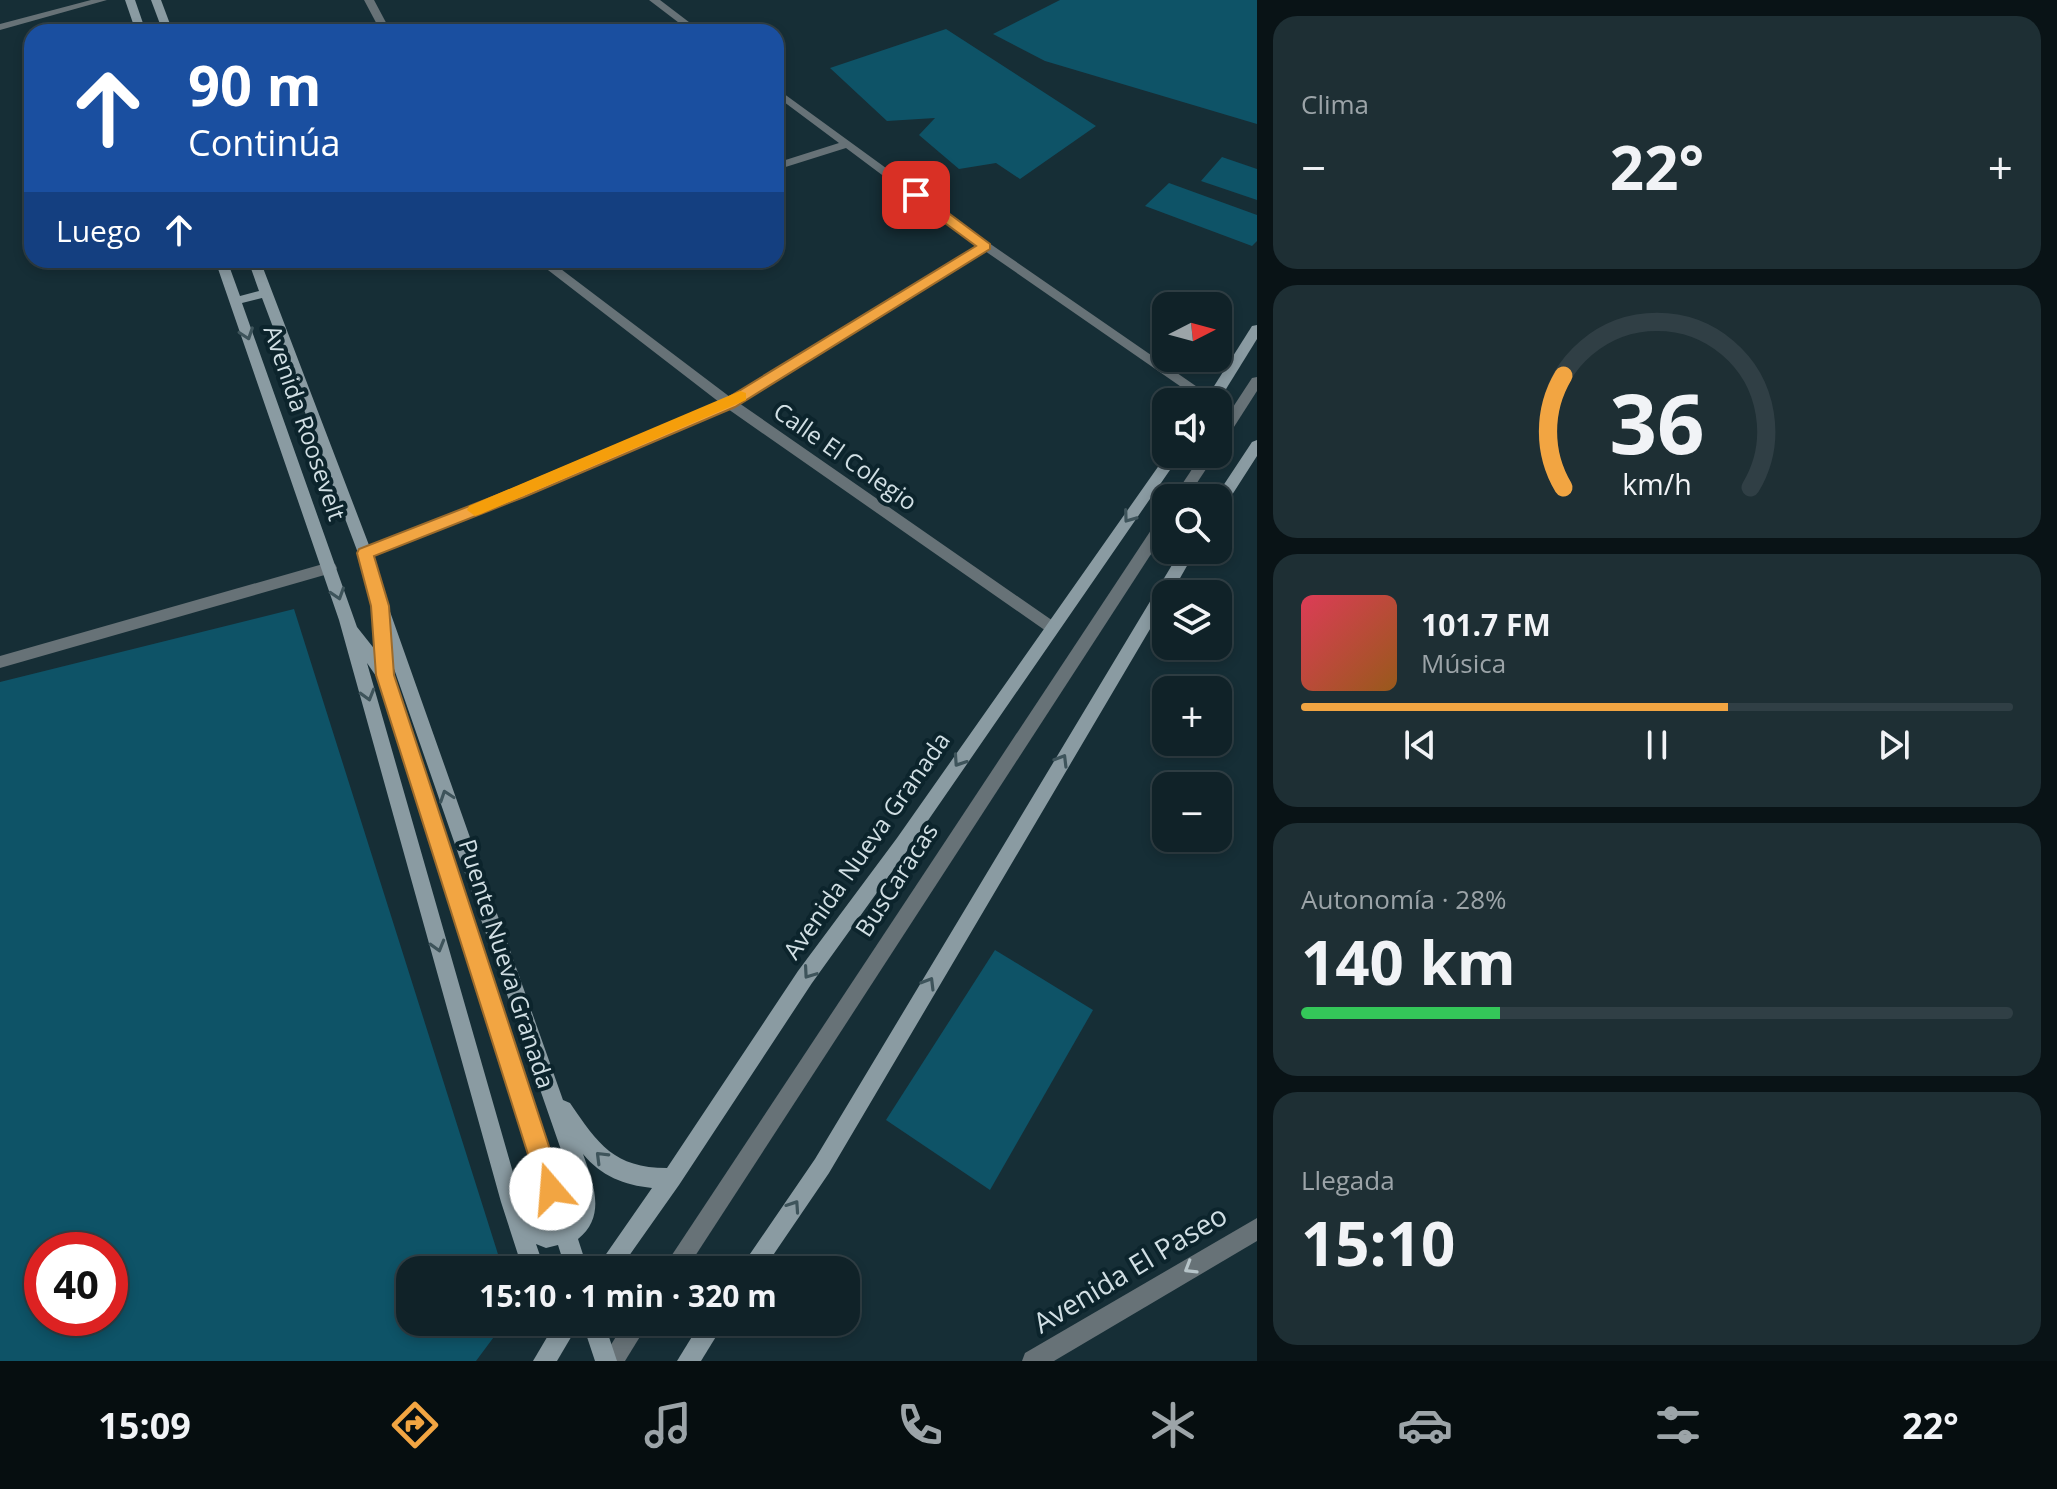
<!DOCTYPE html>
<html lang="es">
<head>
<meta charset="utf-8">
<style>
	:root { --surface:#102228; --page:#1e2f34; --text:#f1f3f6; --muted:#9ca4a8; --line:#303f45; --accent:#f2a542 }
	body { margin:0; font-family:"Open Sans",sans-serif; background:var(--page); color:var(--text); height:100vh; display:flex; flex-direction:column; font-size:30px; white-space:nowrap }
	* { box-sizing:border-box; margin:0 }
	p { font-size:26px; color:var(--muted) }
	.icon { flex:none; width:44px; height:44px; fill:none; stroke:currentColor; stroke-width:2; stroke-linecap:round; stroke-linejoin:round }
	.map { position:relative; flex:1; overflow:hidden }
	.drawer { display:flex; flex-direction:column; gap:16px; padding:16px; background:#091316; width:800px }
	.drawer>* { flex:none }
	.banner { position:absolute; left:24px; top:24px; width:760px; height:244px; border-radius:24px; box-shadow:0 4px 12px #0003,0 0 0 2px var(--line); background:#1a4fa0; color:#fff; overflow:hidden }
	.needle { width:52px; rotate:84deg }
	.tools { position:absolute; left:1152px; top:292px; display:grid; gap:16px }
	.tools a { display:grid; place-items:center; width:80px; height:80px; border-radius:16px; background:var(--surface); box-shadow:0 4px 12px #0003,0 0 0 2px var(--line); font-size:40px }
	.speed { position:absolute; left:24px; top:1232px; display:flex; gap:16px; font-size:40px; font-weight:700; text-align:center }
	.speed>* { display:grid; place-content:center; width:104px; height:104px; border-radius:50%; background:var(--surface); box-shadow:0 4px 12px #0003,0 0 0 2px var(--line); line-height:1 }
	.speed .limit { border:12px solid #d22; background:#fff; color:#111 }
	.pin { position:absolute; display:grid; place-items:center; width:68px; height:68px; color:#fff; margin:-34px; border-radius:16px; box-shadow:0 4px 12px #0006 }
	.me { position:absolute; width:88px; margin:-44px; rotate:342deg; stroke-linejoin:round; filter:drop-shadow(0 0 6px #0008) }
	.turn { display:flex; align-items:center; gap:28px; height:168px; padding:0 32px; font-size:36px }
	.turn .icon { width:104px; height:104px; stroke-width:2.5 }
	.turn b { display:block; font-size:56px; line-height:68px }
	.then { display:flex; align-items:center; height:76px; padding:0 32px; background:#0003; gap:16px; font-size:30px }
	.big { font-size:60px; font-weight:700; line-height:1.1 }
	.drawer .tile { flex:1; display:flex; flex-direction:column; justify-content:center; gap:12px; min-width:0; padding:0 28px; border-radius:24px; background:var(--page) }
	.drawer .dial { align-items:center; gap:0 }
	.dial svg { height:208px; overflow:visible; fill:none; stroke:var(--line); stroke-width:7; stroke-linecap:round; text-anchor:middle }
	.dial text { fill:var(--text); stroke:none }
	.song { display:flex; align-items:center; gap:24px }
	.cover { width:96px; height:96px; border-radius:12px; background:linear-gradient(135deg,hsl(350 70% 55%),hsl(30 70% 35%)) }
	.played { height:8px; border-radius:4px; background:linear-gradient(90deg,var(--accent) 60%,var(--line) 60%) }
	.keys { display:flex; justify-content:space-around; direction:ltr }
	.heat { display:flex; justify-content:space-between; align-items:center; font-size:44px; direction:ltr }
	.charge { height:12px; border-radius:6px; background:linear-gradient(90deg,#34c759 28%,var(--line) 0) }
	.trip { position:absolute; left:396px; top:1256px; width:464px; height:80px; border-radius:24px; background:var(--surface); box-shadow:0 4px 12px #0003,0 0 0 2px var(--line); font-weight:700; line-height:80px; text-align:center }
	.menu { display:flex; height:128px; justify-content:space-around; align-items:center; background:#060e10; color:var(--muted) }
	.menu .icon { width:56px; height:56px }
	.menu .selected { color:var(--accent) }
	.menu b { font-size:36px; color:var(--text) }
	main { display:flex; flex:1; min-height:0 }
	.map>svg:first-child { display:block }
	.building { fill:#0e5367; fill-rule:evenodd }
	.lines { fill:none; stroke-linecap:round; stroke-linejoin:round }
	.lane { fill:#677277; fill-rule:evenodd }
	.street { fill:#677277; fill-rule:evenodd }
	.secondary { fill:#8a9ba2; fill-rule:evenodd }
	.oneway { stroke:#3e545b }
	.oneway2 { stroke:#b6c4c9 }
	.route { fill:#f2a542; stroke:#9d6b2b; stroke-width:2 }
	.slow { fill:#f59e0b }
	.labels { text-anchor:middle; stroke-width:8; stroke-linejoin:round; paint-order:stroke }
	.street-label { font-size:24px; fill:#d1dfe4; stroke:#0c242c }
	.near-street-label { font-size:28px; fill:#d1dfe4; stroke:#0c242c }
</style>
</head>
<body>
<main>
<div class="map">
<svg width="1257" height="1361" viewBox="0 0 1257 1361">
	<rect width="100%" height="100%" fill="#162e36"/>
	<g class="building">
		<path d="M 1060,0 L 1257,0 L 1257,124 L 1045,61 L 993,34 Z"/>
		<path d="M 946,29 L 1096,126 L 1020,179 L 996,163 L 959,169 L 919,135 L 935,118 L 887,121 L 830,68 Z"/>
		<path d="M 1222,157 L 1257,169 L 1257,200 L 1201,181 Z"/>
		<path d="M 1169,183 L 1257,215 L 1257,241 L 1252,246 L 1145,206 Z"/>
		<path d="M 294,609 L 503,1270 L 410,1270 L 410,1322 L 505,1322 L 476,1361 L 0,1361 L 0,682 ZM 42,1250 L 110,1250 L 110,1318 L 42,1318 Z"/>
		<path d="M 995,950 L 1093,1010 L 990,1190 L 886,1120 Z"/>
	</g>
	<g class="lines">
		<g class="lane">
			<path d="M 1257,377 L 1257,391 L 1223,444 L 1218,446 L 1218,430 L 1252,378 Z"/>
			<path d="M 1202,454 L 1216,454 L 1187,498 L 1173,498 Z"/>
			<path d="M 1166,514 L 1166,531 L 686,1270 L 662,1270 L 1161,515 Z"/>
			<path d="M 625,1322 L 649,1322 L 625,1361 L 601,1361 Z"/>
		</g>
		<g class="street">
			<path d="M 91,0 L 107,0 L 0,30 L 0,24 Z"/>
			<path d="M 364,0 L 374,0 L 391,32 L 381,32 Z"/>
			<path d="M 649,0 L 660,0 L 702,32 L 691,32 Z"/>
			<path d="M 776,88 L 989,243 L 1219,402 L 1203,402 L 985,251 L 739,403 L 1056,623 L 1059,627 L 1056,631 L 1046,631 L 728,409 L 524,497 L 370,557 L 360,557 L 358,553 L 360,549 L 514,489 L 719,402 L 535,260 L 549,260 L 730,397 L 977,246 L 846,148 L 776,170 L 776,163 L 839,143 L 776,96 Z"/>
			<path d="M 330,562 L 335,564 L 337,568 L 335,572 L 0,668 L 0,656 Z"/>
			<path d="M 1257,1218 L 1257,1241 L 1054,1361 L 1022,1361 L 1025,1353 Z"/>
		</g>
		<g class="secondary">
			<path d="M 125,0 L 135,0 L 146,32 L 136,32 Z"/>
			<path d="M 151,0 L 161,0 L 173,32 L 163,32 Z"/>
			<path d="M 215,260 L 227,260 L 240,296 L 259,291 L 248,260 L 260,260 L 372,553 L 388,606 L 563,1100 L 570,1103 C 598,1144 614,1168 667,1168 L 798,971 L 897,838 L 1167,454 L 1181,454 L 909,848 L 812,983 L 679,1185 L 619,1270 L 595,1270 L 652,1188 C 624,1185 601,1176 583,1154 C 593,1183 607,1216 578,1239 L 588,1270 L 566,1270 L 558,1245 L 546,1248 L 536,1244 L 545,1270 L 523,1270 L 501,1202 L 339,620 ZM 262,298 L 358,553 L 378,623 L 374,628 L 376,651 L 357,627 L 242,303 ZM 367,663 L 378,679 L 552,1225 L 536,1223 L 520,1197 ZM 392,663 L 576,1193 L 571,1218 L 393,675 Z"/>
			<path d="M 1257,325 L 1257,339 L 1218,402 L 1204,402 L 1252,326 Z"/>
			<path d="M 1257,440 L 1257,456 L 1223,509 L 1218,510 L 1218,498 L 1215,498 L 1252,442 Z"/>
			<path d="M 1181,550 L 1196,550 L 1171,594 L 1166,594 L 1166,602 L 829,1173 L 763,1270 L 739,1270 L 815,1159 Z"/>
			<path d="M 556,1322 L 580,1322 L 557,1361 L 533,1361 Z"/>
			<path d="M 582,1322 L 604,1322 L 617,1361 L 595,1361 Z"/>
			<path d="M 701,1322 L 725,1322 L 701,1361 L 677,1361 Z"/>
		</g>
	</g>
	<defs><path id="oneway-chevron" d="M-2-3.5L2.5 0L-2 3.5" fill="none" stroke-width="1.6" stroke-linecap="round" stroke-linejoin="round" transform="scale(2)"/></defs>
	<g class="oneway">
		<use href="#oneway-chevron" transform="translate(247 334) rotate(71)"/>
		<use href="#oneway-chevron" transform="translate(1129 517) rotate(126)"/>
		<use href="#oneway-chevron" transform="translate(338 594) rotate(72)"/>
		<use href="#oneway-chevron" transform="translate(368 695) rotate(74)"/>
		<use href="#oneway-chevron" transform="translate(1062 760) rotate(-59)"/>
		<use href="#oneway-chevron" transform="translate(959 761) rotate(124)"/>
		<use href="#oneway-chevron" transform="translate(446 796) rotate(-109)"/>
		<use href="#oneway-chevron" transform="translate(438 946) rotate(74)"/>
		<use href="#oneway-chevron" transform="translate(809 973) rotate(125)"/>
		<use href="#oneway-chevron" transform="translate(929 983) rotate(-59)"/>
		<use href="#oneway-chevron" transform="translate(601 1157) rotate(-135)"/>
		<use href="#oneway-chevron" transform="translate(794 1206) rotate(-56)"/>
	</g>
	<use class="oneway2" href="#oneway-chevron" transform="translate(1190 1268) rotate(149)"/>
	<path class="route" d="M 911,192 L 920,192 L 990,244 L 990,249 L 735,407 L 524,497 L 374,556 L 389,606 L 394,675 L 563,1189 L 560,1197 L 551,1200 L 543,1197 L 539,1189 L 376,675 L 371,606 L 357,553 L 359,549 L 513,489 L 724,400 L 976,246 L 911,198 Z"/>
	<path class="slow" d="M 740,391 L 746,393 L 746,400 L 481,514 L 475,516 L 467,510 L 469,506 Z"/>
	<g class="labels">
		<g class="street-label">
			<text transform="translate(304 423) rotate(71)" y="8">Avenida Roosevelt</text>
			<text transform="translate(845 457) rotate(35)" y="8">Calle El Colegio</text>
			<text transform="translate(867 846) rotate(-55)" y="8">Avenida Nueva Granada</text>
			<text transform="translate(897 880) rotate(-57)" y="8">BusCaracas</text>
			<text transform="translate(506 964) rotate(72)" y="8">Puente Nueva Granada</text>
		</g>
		<g class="near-street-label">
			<text transform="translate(1130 1269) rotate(-31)" y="10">Avenida El Paseo</text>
		</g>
	</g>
</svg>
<div class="tools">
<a><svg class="needle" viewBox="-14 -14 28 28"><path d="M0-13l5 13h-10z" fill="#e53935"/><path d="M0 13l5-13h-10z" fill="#9ca4a8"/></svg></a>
<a><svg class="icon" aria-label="sound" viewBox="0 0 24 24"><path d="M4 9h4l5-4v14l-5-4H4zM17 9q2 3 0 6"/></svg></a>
<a><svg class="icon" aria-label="search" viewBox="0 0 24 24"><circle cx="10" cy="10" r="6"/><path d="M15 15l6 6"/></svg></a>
<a><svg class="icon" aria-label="layers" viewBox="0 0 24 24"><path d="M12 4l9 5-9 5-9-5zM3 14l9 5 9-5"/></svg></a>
<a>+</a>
<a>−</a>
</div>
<div class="speed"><div class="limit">40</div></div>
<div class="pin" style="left:916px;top:195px;background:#d93025"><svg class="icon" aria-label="arrive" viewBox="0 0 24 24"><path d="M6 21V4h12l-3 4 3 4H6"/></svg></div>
<svg class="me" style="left:551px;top:1189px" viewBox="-20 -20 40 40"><circle r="19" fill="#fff"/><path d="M0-13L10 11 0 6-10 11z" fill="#f2a542"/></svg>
<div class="trip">15:10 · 1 min · 320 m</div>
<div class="banner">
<div class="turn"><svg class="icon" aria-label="ahead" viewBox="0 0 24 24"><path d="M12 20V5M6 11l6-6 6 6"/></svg><div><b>90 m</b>Continúa</div></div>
<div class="then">Luego<svg class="icon" aria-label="ahead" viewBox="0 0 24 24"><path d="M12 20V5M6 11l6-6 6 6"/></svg></div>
</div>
</div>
<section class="drawer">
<div class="tile"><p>Clima</p>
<div class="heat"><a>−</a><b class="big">22°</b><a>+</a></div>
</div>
<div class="tile dial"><svg viewBox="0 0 100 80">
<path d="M14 69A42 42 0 1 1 86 69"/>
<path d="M14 69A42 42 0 0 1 14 26" stroke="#f2a542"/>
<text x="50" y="56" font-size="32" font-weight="700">36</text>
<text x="50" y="72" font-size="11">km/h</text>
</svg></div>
<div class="tile">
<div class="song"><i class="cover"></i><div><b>101.7 FM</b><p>Música</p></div></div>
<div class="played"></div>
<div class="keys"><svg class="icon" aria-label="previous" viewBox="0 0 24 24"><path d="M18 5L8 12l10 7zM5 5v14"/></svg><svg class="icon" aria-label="pause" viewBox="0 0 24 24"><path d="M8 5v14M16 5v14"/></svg><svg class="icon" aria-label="next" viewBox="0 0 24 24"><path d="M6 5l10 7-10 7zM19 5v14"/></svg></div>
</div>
<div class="tile"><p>Autonomía · 28%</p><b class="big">140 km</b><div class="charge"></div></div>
<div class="tile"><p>Llegada</p><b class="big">15:10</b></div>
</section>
</main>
<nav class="menu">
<b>15:09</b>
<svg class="icon selected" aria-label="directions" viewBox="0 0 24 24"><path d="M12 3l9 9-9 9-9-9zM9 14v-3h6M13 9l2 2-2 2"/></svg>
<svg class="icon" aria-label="music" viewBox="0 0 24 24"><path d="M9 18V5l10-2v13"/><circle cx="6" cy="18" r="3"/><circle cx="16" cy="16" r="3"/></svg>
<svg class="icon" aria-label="phone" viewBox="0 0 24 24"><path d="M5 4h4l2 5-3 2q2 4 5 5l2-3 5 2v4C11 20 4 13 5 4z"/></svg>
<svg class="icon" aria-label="climate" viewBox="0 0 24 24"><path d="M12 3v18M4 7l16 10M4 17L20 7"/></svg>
<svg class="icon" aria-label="car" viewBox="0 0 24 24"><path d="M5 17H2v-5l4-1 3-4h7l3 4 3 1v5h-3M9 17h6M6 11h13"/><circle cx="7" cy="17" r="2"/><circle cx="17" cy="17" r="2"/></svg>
<svg class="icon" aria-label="filters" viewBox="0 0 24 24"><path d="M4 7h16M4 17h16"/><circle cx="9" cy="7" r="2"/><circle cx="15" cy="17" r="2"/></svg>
<b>22°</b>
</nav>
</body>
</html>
